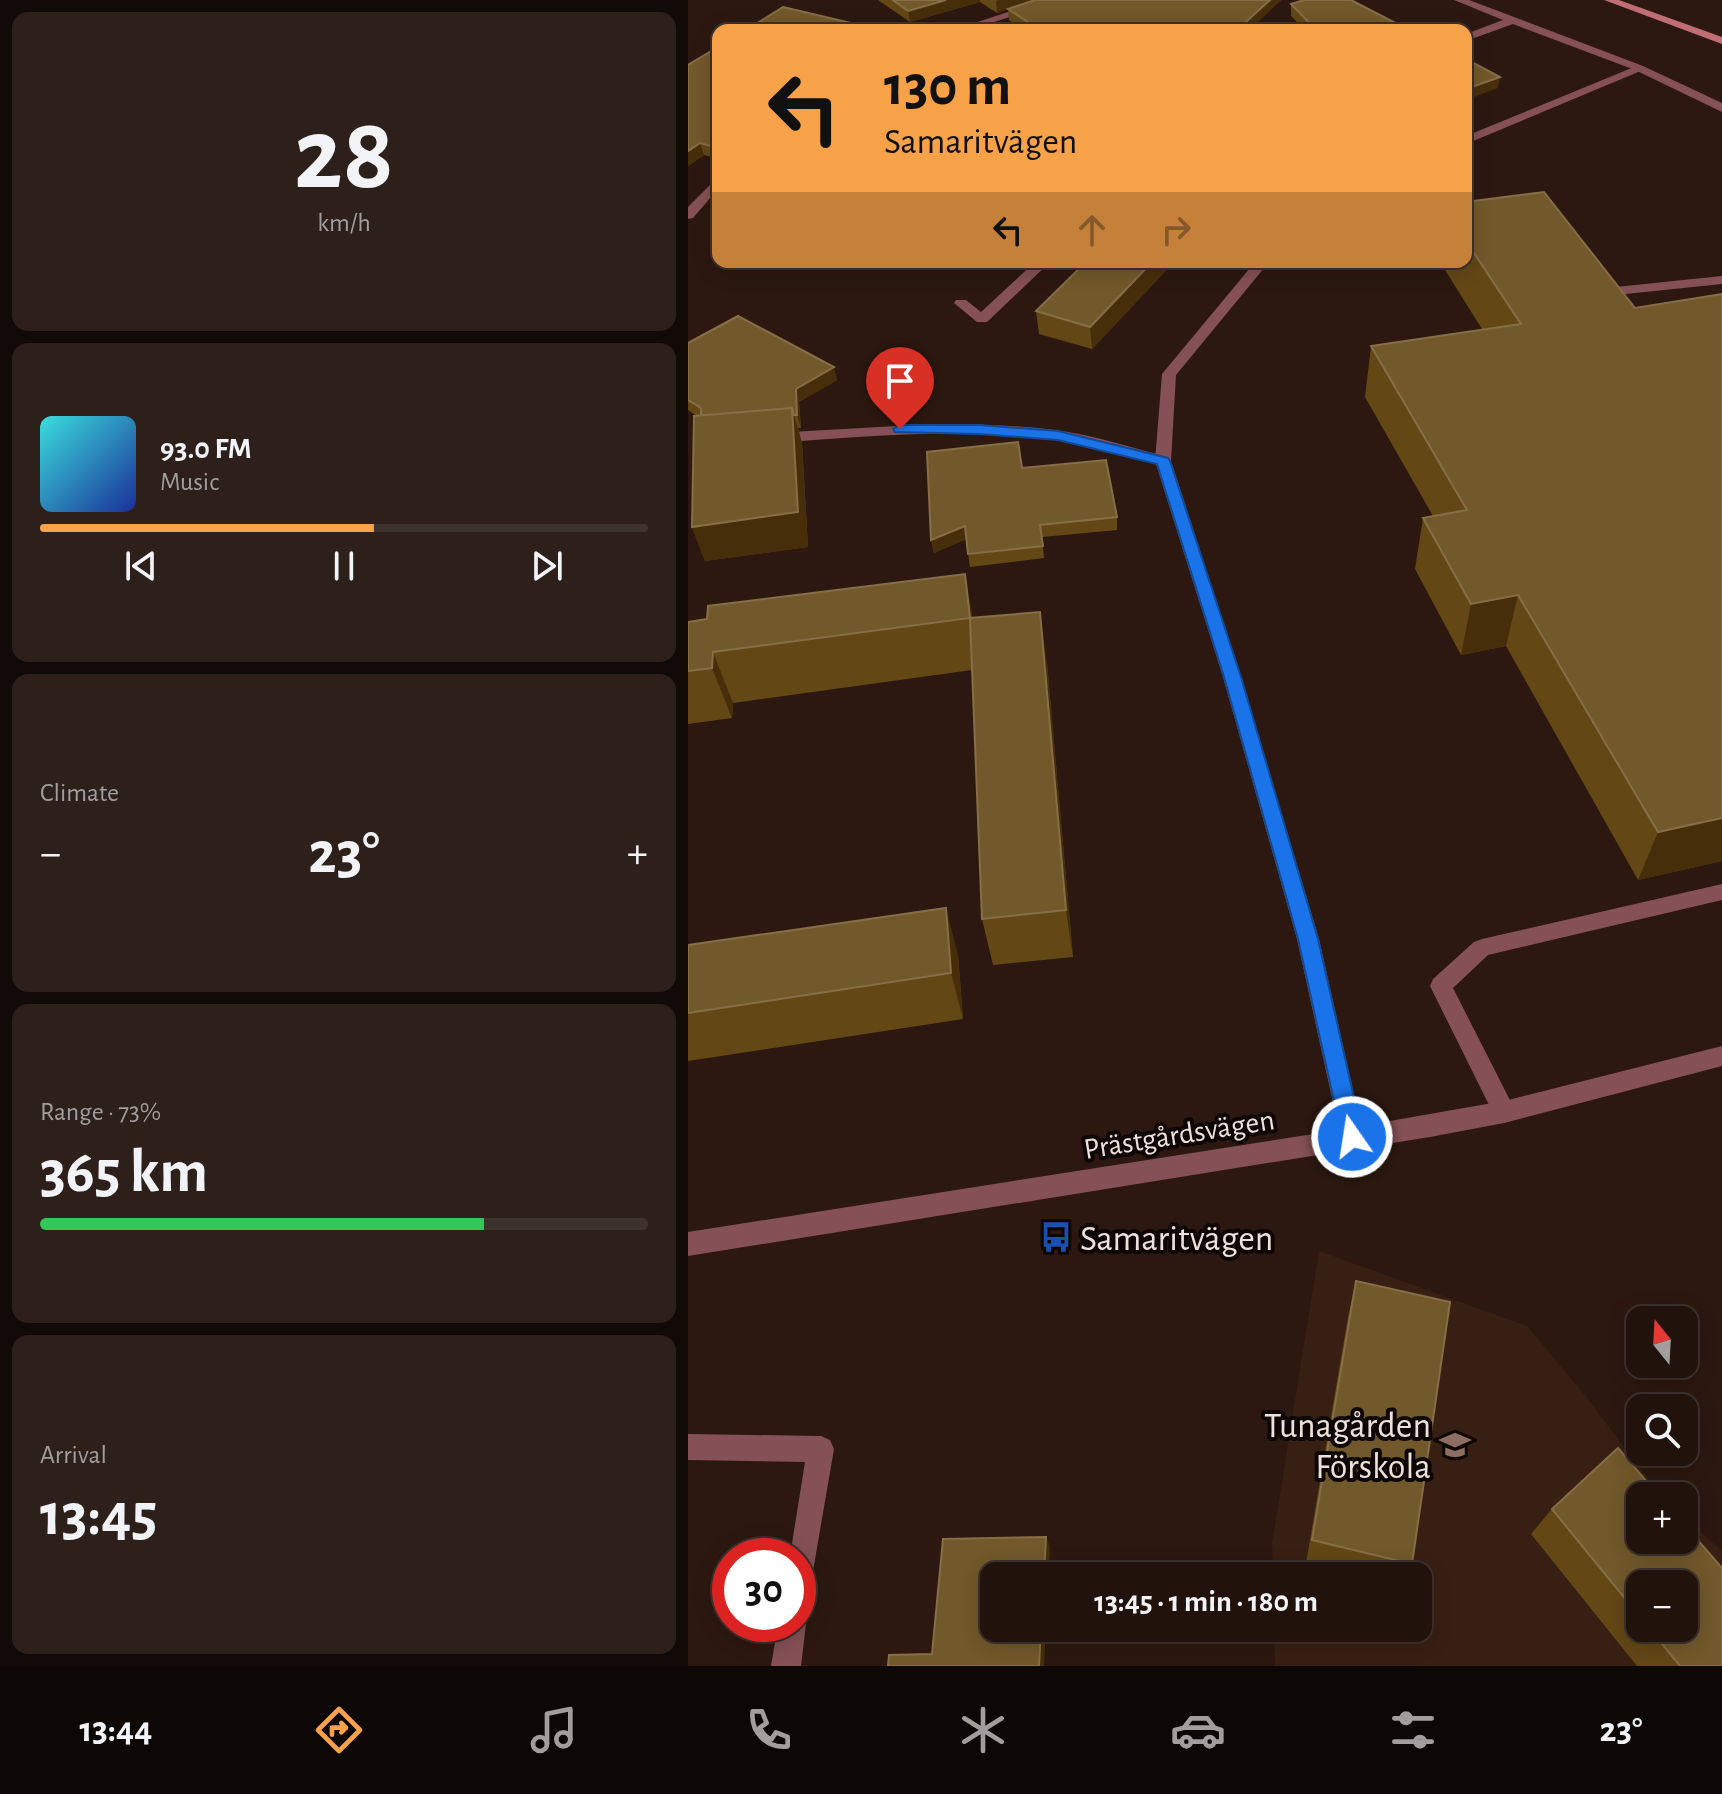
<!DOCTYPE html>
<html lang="en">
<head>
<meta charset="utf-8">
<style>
	:root { --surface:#21120c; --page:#2d201a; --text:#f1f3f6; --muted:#a29e9d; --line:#3e322d; --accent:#f7a149 }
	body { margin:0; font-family:"Alegreya Sans",sans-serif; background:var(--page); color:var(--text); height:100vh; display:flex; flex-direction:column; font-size:30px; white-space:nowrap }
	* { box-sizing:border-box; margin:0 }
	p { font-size:26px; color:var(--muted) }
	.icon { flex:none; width:44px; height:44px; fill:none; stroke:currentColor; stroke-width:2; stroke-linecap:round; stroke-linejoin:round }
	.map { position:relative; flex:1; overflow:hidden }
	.side { display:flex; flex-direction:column; gap:12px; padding:12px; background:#120a07; width:688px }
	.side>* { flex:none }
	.top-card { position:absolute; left:24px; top:24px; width:760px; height:244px; border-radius:16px; box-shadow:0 4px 20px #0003,0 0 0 2px var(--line); background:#f7a149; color:#111; overflow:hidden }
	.needle { width:52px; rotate:342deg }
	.controls { position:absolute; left:938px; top:1306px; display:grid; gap:16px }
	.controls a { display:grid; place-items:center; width:72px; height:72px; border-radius:16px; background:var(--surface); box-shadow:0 4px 20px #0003,0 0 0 2px var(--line); font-size:40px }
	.speed { position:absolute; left:24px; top:1538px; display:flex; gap:16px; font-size:40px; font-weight:700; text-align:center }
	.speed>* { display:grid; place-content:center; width:104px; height:104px; border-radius:50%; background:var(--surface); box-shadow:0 4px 20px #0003,0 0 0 2px var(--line); line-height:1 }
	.speed .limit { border:12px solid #d22; background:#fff; color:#111 }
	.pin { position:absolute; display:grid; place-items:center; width:68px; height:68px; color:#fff; margin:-82px -34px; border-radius:50% 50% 50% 0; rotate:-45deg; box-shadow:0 0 8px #0007 }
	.pin .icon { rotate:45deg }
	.me { position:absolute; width:88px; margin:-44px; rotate:347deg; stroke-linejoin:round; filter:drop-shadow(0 0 6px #0008) }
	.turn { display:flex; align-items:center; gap:28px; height:168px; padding:0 40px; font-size:36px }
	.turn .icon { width:104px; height:104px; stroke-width:2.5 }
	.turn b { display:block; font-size:56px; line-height:68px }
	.lanes { display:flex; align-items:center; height:76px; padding:0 40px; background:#0003; justify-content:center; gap:40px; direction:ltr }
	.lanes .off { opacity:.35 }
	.big { font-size:60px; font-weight:600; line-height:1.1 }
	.side .widget { flex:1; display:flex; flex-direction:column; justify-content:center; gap:12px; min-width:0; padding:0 28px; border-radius:16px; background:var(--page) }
	.side .dial { align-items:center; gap:0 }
	.dial b { font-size:104px; line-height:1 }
	.song { display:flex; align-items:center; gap:24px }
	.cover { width:96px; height:96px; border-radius:12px; background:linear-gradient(135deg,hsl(180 70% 55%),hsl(230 70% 35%)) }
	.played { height:8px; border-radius:4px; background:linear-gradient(90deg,var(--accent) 55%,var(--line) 55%) }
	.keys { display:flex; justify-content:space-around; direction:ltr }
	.heat { display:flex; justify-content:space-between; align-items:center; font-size:44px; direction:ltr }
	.charge { height:12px; border-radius:6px; background:linear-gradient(90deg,#34c759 73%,var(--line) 0) }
	.trip { position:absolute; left:292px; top:1562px; width:452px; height:80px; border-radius:16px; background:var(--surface); box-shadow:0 4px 20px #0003,0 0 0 2px var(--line); font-weight:600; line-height:80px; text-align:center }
	.menu { display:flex; height:128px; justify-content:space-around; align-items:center; background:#0d0705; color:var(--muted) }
	.menu .icon { width:56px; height:56px }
	.menu .active { color:var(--accent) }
	.menu b { font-size:36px; color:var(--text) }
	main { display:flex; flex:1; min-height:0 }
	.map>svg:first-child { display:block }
	.built { fill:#381f14; fill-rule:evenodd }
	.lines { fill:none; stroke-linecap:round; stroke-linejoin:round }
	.lane { fill:#855156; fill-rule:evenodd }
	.street { fill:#855156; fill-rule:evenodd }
	.secondary { fill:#c06d75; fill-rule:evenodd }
	.wall { fill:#634816; fill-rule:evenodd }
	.shaded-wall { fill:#472e0b }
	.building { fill:#72592b; stroke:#866e46; stroke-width:2 }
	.route { fill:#1a73e8; stroke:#114b97; stroke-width:2 }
	.labels { text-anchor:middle; stroke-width:8; stroke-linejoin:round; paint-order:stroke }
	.street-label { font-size:30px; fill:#eee0da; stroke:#0e0604 }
	.near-poi-label { font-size:36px; fill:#eee0da; stroke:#0e0604; text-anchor:start }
</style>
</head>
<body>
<main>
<section class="side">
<div class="widget dial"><b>28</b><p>km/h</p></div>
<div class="widget">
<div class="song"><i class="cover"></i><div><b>93.0 FM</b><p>Music</p></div></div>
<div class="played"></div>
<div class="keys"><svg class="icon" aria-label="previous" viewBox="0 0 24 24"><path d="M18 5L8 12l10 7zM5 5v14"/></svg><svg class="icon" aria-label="pause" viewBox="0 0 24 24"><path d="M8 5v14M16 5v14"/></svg><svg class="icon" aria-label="next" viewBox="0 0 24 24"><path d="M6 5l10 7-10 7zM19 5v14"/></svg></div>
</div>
<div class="widget"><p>Climate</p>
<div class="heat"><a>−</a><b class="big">23°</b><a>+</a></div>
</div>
<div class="widget"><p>Range · 73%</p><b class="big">365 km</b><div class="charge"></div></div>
<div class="widget"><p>Arrival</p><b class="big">13:45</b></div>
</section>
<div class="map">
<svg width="1034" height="1666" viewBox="0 0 1034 1666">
	<rect width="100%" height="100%" fill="#2c1810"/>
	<path class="built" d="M 631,1251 L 839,1326 L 896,1394 L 973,1496 L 952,1496 L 952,1540 L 996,1540 L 996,1517 L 1034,1551 L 1034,1666 L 587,1666 L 586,1628 L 730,1628 L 730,1576 L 585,1576 L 584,1544 ZM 952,1584 L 996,1584 L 996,1628 L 952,1628 Z"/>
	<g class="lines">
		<g class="lane">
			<path d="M 951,65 L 957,68 L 955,70 L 778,144 L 778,136 Z"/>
			<path d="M 567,262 L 581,262 L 488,375 L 483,461 L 475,466 L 469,465 L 467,461 L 474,374 Z"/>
			<path d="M 1034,276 L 1034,284 L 918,296 L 911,292 L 918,288 Z"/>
			<path d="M 1034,884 L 1034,900 L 800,955 L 765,988 L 828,1112 L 824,1119 L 816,1123 L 808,1119 L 742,986 L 745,979 L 786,942 L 794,939 Z"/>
		</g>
		<g class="street">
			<path d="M 357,0 L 373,0 L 282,30 L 265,30 Z"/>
			<path d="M 766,0 L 781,0 L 955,66 L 1034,103 L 1034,112 L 947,70 L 825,24 L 778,41 L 778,34 L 815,20 Z"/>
			<path d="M 30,177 L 30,189 L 5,218 L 0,219 L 0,207 Z"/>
			<path d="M 347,262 L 362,262 L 299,322 L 289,322 L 266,303 L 268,300 L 278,300 L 293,312 Z"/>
			<path d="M 226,425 C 273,424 320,424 367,430 C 406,435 443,448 481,457 L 483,461 L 553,677 L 631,939 L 673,1126 L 816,1101 L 1034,1046 L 1034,1066 L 816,1123 L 742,1137 L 0,1256 L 0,1232 L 651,1130 L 609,939 L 535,677 L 468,464 C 435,455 401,444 367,440 C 273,427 178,436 85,443 L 77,438 L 85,433 Z"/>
			<path d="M 0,1434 L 133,1436 L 142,1440 L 146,1449 L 120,1600 L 110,1604 L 110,1556 L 102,1556 L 117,1462 L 0,1460 Z"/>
			<path d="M 110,1612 L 114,1614 L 118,1624 L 113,1666 L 83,1666 L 90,1624 L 110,1624 Z"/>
		</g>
		<path class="secondary" d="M 916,0 L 931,0 L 1034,37 L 1034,44 Z"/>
	</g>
	<g class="wall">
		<path d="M 190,0 L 593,0 L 561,30 L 336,30 L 321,20 L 320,9 L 309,13 L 292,2 L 222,22 Z"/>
		<path d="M 603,4 L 721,30 L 617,30 L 603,16 Z"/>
		<path d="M 30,47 L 30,159 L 16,155 L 0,166 L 0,65 Z"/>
		<path d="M 778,202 L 947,308 L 1034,294 L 1034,861 L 950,880 L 818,646 L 773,655 L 727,569 L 735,518 L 745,516 L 677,397 L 683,346 L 794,329 L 752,262 L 778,262 Z"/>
		<path d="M 398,262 L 486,262 L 404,349 L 351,334 L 348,311 Z"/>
		<path d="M 0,343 L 149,380 L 111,402 L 113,428 L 110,428 L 114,443 L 120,547 L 17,561 L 4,527 L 9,416 L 0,410 Z"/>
		<path d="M 334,468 L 429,517 L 429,530 L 354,537 L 356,558 L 282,567 L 278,539 L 246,553 L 243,540 Z"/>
		<path d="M 285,618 L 359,663 L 385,957 L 305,965 L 294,919 L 284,670 L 45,703 L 44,718 L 0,724 L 0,622 Z"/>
		<path d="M 0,945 L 270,955 L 275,1019 L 0,1061 Z"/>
		<path d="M 668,1281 L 724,1564 L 717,1576 L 668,1576 L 618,1563 L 660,1317 Z"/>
		<path d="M 930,1448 L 971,1496 L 952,1496 L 952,1540 L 996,1540 L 996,1524 L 1034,1568 L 1034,1666 L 949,1666 L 843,1534 L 864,1509 ZM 952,1584 L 996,1584 L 996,1628 L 952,1628 Z"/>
	</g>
	<g class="shaded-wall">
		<path d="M 258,0 L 292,0 L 292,2 L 222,22 L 220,11 Z"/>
		<path d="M 311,0 L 347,0 L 309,13 L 308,1 Z"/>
		<path d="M 582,0 L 593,0 L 561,30 L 549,30 Z"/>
		<path d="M 172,25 L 172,30 L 155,30 Z"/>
		<path d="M 812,77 L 810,88 L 778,100 L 778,89 Z"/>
		<path d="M 12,143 L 16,155 L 0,166 L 0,151 Z"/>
		<path d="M 464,262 L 486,262 L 404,349 L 402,327 Z"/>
		<path d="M 146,367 L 149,380 L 111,402 L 113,428 L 109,415 L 108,389 Z"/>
		<path d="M 104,408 L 114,443 L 120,547 L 17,561 L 4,527 Z"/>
		<path d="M 277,526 L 279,539 L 246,553 L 243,540 Z"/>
		<path d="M 277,574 L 286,625 L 282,618 Z"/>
		<path d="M 830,595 L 818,646 L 773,655 L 783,604 Z"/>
		<path d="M 352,612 L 359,663 L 385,957 L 378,910 Z"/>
		<path d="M 25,652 L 45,703 L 44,718 L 24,668 Z"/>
		<path d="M 1034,818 L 1034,861 L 950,880 L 970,832 Z"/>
		<path d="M 258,908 L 270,955 L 275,1019 L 263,973 Z"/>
		<path d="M 358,1537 L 362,1547 L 361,1576 L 356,1576 Z"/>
		<path d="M 353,1628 L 358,1628 L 356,1666 L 351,1666 Z"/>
	</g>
	<g class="building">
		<path d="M 205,0 L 258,0 L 220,11 Z"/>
		<path d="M 347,0 L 582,0 L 549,30 L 352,30 L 320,9 Z"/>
		<path d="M 616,0 L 663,0 L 721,30 L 628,30 L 603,4 Z"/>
		<path d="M 95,7 L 172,25 L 155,30 L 58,30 Z"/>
		<path d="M 30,47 L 30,148 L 12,143 L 0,151 L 0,65 Z"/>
		<path d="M 778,59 L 812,77 L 778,89 Z"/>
		<path d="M 856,192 L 947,308 L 1034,294 L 1034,818 L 970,832 L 830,595 L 783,604 L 735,518 L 779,510 L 683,346 L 833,324 L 778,241 L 778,202 Z"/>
		<path d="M 398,262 L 464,262 L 402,327 L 348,311 Z"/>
		<path d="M 50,316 L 146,367 L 108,389 L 109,415 L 106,415 L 104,408 L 13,416 L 13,408 L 0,400 L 0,343 Z"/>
		<path d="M 104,408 L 110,512 L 4,527 L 6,416 Z"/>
		<path d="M 330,442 L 334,468 L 418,460 L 429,517 L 352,525 L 355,546 L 280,554 L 277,526 L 243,540 L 239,452 Z"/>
		<path d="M 277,574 L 282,618 L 25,652 L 24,668 L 0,671 L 0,622 L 19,619 L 20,606 Z"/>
		<path d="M 352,612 L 378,910 L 294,919 L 282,618 Z"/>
		<path d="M 258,908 L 263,973 L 0,1013 L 0,945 Z"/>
		<path d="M 668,1281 L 762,1302 L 724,1564 L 624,1540 Z"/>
		<path d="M 930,1448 L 971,1496 L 952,1496 L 952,1540 L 996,1540 L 996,1524 L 1034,1568 L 1034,1666 L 992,1666 L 961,1628 L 996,1628 L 996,1584 L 952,1584 L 952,1617 L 864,1509 Z"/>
		<path d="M 358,1537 L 356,1576 L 306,1576 L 306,1628 L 353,1628 L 351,1666 L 200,1666 L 201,1655 L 244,1654 L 255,1539 Z"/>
	</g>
	<path class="route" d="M 212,425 L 291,425 L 370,431 L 480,458 L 482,461 L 553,677 L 630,939 L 675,1137 L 672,1144 L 664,1147 L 657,1144 L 654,1137 L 610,939 L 536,677 L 469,464 L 370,440 L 291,434 L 207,432 L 205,429 Z"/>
	<defs>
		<symbol id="bus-bare" viewBox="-9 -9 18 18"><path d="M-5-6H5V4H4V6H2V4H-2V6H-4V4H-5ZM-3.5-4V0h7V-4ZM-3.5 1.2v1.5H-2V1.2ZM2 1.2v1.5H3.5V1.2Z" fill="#1a4fb4" stroke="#0e0604" stroke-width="2.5" paint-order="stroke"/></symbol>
		<symbol id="school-bare" viewBox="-9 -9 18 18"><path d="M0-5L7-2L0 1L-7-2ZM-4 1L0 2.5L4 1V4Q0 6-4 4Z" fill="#8d6e63" stroke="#0e0604" stroke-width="2.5" paint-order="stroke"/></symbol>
	</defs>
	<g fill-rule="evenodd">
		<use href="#bus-bare" x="346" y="1215" width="44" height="44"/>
		<use href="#school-bare" x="745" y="1423" width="44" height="44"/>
	</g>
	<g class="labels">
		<g class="street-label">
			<text transform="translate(491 1134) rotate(-9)" y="10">Prästgårdsvägen</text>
		</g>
		<g class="near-poi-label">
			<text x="392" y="1250">Samaritvägen</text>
			<text x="743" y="1437" text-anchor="end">Tunagården<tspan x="743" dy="41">Förskola</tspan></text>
		</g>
	</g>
</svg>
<div class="controls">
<a><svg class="needle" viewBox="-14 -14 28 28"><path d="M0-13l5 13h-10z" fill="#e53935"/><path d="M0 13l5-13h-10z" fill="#a29e9d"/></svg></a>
<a><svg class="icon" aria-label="search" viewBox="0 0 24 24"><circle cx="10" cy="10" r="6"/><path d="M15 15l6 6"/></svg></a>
<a>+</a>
<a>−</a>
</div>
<div class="speed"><div class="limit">30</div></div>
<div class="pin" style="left:212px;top:429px;background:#d93025"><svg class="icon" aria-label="arrive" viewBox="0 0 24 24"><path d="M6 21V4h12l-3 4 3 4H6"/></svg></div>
<svg class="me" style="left:664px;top:1137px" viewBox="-20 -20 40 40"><circle r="17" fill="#1a73e8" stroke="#fff" stroke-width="3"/><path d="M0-11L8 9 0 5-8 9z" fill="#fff"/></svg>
<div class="trip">13:45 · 1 min · 180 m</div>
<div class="top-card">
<div class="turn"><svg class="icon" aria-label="left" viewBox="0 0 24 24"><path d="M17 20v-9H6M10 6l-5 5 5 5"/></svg><div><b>130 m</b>Samaritvägen</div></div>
<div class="lanes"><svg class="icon" aria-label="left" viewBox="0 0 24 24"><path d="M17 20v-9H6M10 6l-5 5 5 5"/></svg><svg class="icon off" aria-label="ahead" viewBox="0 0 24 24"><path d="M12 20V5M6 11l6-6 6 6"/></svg><svg class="icon off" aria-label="right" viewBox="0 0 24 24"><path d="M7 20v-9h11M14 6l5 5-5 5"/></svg></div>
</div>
</div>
</main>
<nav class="menu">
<b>13:44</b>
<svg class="icon active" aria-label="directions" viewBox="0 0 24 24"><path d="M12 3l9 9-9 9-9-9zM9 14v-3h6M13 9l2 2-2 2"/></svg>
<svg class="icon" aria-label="music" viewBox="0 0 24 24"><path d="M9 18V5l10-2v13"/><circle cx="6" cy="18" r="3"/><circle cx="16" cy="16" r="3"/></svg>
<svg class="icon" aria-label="phone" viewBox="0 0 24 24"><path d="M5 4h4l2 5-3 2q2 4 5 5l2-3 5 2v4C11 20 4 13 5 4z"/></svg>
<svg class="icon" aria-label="climate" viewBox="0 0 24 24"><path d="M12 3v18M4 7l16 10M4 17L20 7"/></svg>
<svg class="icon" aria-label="car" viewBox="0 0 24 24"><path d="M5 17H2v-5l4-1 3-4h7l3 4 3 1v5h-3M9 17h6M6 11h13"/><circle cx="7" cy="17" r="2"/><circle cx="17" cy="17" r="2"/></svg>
<svg class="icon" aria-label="filters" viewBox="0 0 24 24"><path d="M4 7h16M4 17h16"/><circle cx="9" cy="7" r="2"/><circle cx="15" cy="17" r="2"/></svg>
<b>23°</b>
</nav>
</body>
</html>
